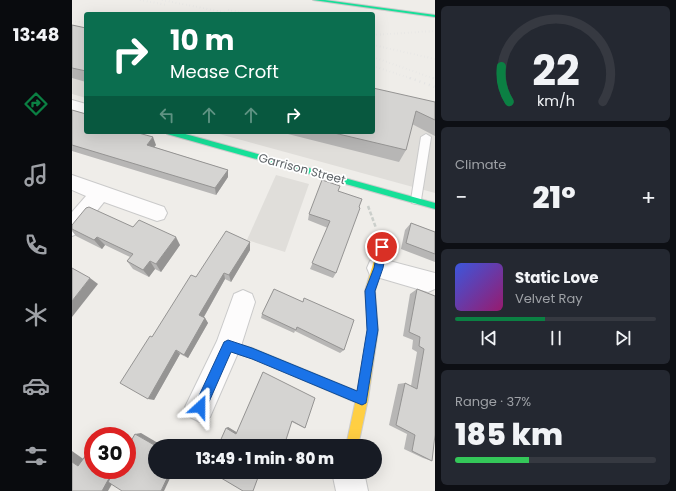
<!DOCTYPE html>
<html lang="en">
<head>
<meta charset="utf-8">
<style>
	:root { --surface:#171b24; --page:#242831; --text:#f1f3f6; --muted:#9ea1a6; --line:#363941; --accent:#0b8043 }
	body { margin:0; font-family:Poppins,sans-serif; background:var(--page); color:var(--text); height:100vh; display:flex; flex-direction:column; font-size:15px; white-space:nowrap }
	* { box-sizing:border-box; margin:0 }
	p { font-size:13px; color:var(--muted) }
	.icon { flex:none; width:22px; height:22px; fill:none; stroke:currentColor; stroke-width:2; stroke-linecap:round; stroke-linejoin:round }
	.map { position:relative; flex:1; overflow:hidden }
	.drawer { display:flex; flex-direction:column; gap:6px; padding:6px; background:#0d0f14; width:241px }
	.drawer>* { flex:none }
	.guide { position:absolute; left:12px; top:12px; width:291px; height:122px; border-radius:4px; box-shadow:0 4px 16px #0002; background:#0b6e4f; color:#fff; overflow:hidden }
	.speed { position:absolute; left:12px; top:427px; display:flex; gap:8px; font-size:20px; font-weight:700; text-align:center }
	.speed>* { display:grid; place-content:center; width:52px; height:52px; border-radius:50%; background:var(--surface); box-shadow:0 4px 16px #0002; line-height:1 }
	.speed .limit { border:6px solid #d22; background:#fff; color:#111 }
	.pin { position:absolute; display:grid; place-items:center; width:34px; height:34px; color:#fff; margin:-17px; border:2px solid #fff; border-radius:50%; box-shadow:0 1px 4px #0007 }
	.me { position:absolute; width:44px; margin:-22px; rotate:24deg; stroke-linejoin:round; filter:drop-shadow(0 0 3px #0008) }
	.turn { display:flex; align-items:center; gap:14px; height:84px; padding:0 20px; font-size:18px }
	.turn .icon { width:52px; height:52px; stroke-width:2.5 }
	.turn b { display:block; font-size:28px; line-height:34px }
	.lanes { display:flex; align-items:center; height:38px; padding:0 20px; background:#0003; justify-content:center; gap:20px; direction:ltr }
	.lanes .off { opacity:.35 }
	.big { font-size:30px; font-weight:800; line-height:1.1 }
	.drawer .tile { flex:1; display:flex; flex-direction:column; justify-content:center; gap:6px; min-width:0; padding:0 14px; border-radius:6px; background:var(--page) }
	.drawer .dial { align-items:center; gap:0 }
	.dial svg { height:104px; overflow:visible; fill:none; stroke:var(--line); stroke-width:7; stroke-linecap:round; text-anchor:middle }
	.dial text { fill:var(--text); stroke:none }
	.song { display:flex; align-items:center; gap:12px }
	.cover { width:48px; height:48px; border-radius:6px; background:linear-gradient(135deg,hsl(230 70% 55%),hsl(320 70% 35%)) }
	.played { height:4px; border-radius:2px; background:linear-gradient(90deg,var(--accent) 45%,var(--line) 45%) }
	.keys { display:flex; justify-content:space-around; direction:ltr }
	.heat { display:flex; justify-content:space-between; align-items:center; font-size:22px; direction:ltr }
	.charge { height:6px; border-radius:3px; background:linear-gradient(90deg,#34c759 37%,var(--line) 0) }
	.trip { position:absolute; left:76px; top:439px; width:234px; height:40px; border-radius:20px; background:var(--surface); box-shadow:0 4px 16px #0002; font-weight:800; line-height:40px; text-align:center }
	main { display:flex; flex:1; min-height:0 }
	.tab-bar { display:flex; flex-direction:column; width:72px; justify-content:space-around; align-items:center; background:#090b0e; color:var(--muted) }
	.tab-bar .icon { width:28px; height:28px }
	.tab-bar .current { color:var(--accent) }
	.tab-bar b { font-size:18px; color:var(--text) }
	.map>svg:first-child { display:block }
	.industrial { fill:#e0deda }
	.lines { fill:none; stroke-linecap:round; stroke-linejoin:round }
	.lane-casing { stroke:#cacaca; stroke-width:2 }
	.street-casing { stroke:#cacaca; stroke-width:2 }
	.fast-casing { stroke:#cbcbcb; stroke-width:2 }
	.slow-casing { stroke:#cbcbcb; stroke-width:2 }
	.path { stroke:#cbcfcb; stroke-width:2.5; stroke-dasharray:4 2; stroke-linecap:butt }
	.lane { fill:#fdfcfc; fill-rule:evenodd }
	.street { fill:#fdfcfc; fill-rule:evenodd }
	.fast { fill:#16e098; fill-rule:evenodd }
	.slow { fill:#ffcf43; fill-rule:evenodd }
	.rail-far1 { stroke:#e4e4e4; stroke-width:2; stroke-dasharray:0.5 3; stroke-linecap:butt }
	.rail { stroke:#e4e4e4; stroke-width:2.5; stroke-dasharray:1 4; stroke-linecap:butt }
	.wall { fill:#b7b6b5 }
	.shaded-wall { fill:#959493 }
	.building { fill:#d5d4d2; stroke:#959493 }
	.route { fill:#1a73e8; stroke:#114b97 }
	.labels { text-anchor:middle; stroke-width:3.5; stroke-linejoin:round; paint-order:stroke }
	.street-label { font-size:12px; fill:#5e6468; stroke:#fff }
</style>
</head>
<body>
<main>
<nav class="tab-bar">
<b>13:48</b>
<svg class="icon current" aria-label="directions" viewBox="0 0 24 24"><path d="M12 3l9 9-9 9-9-9zM9 14v-3h6M13 9l2 2-2 2"/></svg>
<svg class="icon" aria-label="music" viewBox="0 0 24 24"><path d="M9 18V5l10-2v13"/><circle cx="6" cy="18" r="3"/><circle cx="16" cy="16" r="3"/></svg>
<svg class="icon" aria-label="phone" viewBox="0 0 24 24"><path d="M5 4h4l2 5-3 2q2 4 5 5l2-3 5 2v4C11 20 4 13 5 4z"/></svg>
<svg class="icon" aria-label="climate" viewBox="0 0 24 24"><path d="M12 3v18M4 7l16 10M4 17L20 7"/></svg>
<svg class="icon" aria-label="car" viewBox="0 0 24 24"><path d="M5 17H2v-5l4-1 3-4h7l3 4 3 1v5h-3M9 17h6M6 11h13"/><circle cx="7" cy="17" r="2"/><circle cx="17" cy="17" r="2"/></svg>
<svg class="icon" aria-label="filters" viewBox="0 0 24 24"><path d="M4 7h16M4 17h16"/><circle cx="9" cy="7" r="2"/><circle cx="15" cy="17" r="2"/></svg>
</nav>
<div class="map">
<svg width="363" height="491" viewBox="0 0 363 491">
	<rect width="100%" height="100%" fill="#efede9"/>
	<g class="industrial">
		<path d="M 0,32 L 14,35 L 14,98 L 0,94 Z"/>
		<path d="M 301,96 L 363,111 L 363,193 L 140,132 L 301,132 Z"/>
		<path d="M 204,175 L 237,184 L 213,252 L 175,240 Z"/>
	</g>
	<g class="lines">
		<defs>
			<path id="lane" d="M 354,134 L 359,137 L 349,200 L 348,203 L 344,204 L 340,203 L 339,200 L 349,137 Z"/>
			<g id="street">
				<path d="M 0,100 L 14,104 L 14,114 L 0,110 Z"/>
				<path d="M 0,175 L 92,207 L 95,213 L 92,219 L 85,221 L 32,202 L 7,233 L 0,236 L 0,212 L 14,196 L 0,190 Z"/>
				<path d="M 306,258 L 363,273 L 363,289 L 356,292 L 298,275 L 295,268 L 298,261 Z"/>
				<path d="M 171,290 L 180,294 L 183,302 L 169,346 L 138,417 L 128,422 L 118,417 L 113,407 L 145,341 L 162,294 Z"/>
				<path d="M 260,472 L 292,472 L 296,491 L 264,491 Z"/>
			</g>
			<g id="fast">
				<path d="M 241,0 L 253,0 L 363,15 L 363,17 Z"/>
				<path d="M 94,132 L 106,132 L 363,203 L 363,209 L 95,134 Z"/>
				<path d="M 156,341 L 180,348 L 294,395 L 296,399 L 294,403 L 290,405 L 180,358 L 152,350 L 151,346 L 152,342 Z"/>
			</g>
			<path id="slow" d="M 311,243 L 314,244 L 316,247 L 303,291 L 306,330 L 296,399 L 286,446 L 274,446 L 284,399 L 296,330 L 293,291 L 306,247 L 308,244 Z"/>
		</defs>
		<use href="#lane" class="lane-casing"/>
		<use href="#street" class="street-casing"/>
		<use href="#fast" class="fast-casing"/>
		<use href="#slow" class="slow-casing"/>
		<path class="path" d="M 296,206 L 304,228"/>
		<use href="#lane" class="lane"/>
		<use href="#street" class="street"/>
		<use href="#fast" class="fast"/>
		<use href="#slow" class="slow"/>
		<g class="rail-far1">
			<path d="M 68,0 L 95,5"/>
			<path d="M 90,0 L 161,14"/>
			<path d="M 156,10 L 178,14"/>
			<path d="M 0,21 L 14,23"/>
			<path d="M 301,35 L 363,31"/>
			<path d="M 301,45 L 363,59"/>
			<path d="M 301,57 L 363,79"/>
			<path d="M 301,66 L 341,79"/>
		</g>
		<g class="rail">
			<path d="M 338,78 L 363,87"/>
			<path d="M 361,78 L 363,79"/>
		</g>
	</g>
	<g class="wall">
		<path d="M 0,25 L 14,28 L 14,82 L 0,78 Z"/>
		<path d="M 363,102 L 363,136 L 340,124 L 334,150 L 327,162 L 208,132 L 301,132 Z"/>
		<path d="M 0,110 L 14,132 L 84,145 L 82,147 L 156,170 L 156,177 L 144,195 L 0,151 Z"/>
		<path d="M 266,191 L 264,273 L 261,278 L 238,269 L 256,228 L 236,220 L 237,214 Z"/>
		<path d="M 339,223 L 363,232 L 363,262 L 329,249 L 333,230 Z"/>
		<path d="M 0,225 L 61,227 L 108,245 L 89,272 L 83,269 L 77,277 L 61,269 L 55,261 L 58,257 L 33,245 L 30,249 L 4,236 L 0,231 Z"/>
		<path d="M 178,242 L 178,250 L 159,282 L 153,279 L 132,317 L 133,318 L 136,323 L 116,358 L 108,354 L 82,400 L 80,337 L 124,277 Z"/>
		<path d="M 202,289 L 272,350 L 268,353 L 223,331 L 222,333 L 189,318 L 190,314 Z"/>
		<path d="M 345,289 L 363,296 L 360,461 L 351,458 L 332,449 L 335,434 L 317,425 L 326,384 L 333,383 L 339,386 L 345,352 L 340,349 L 341,340 L 331,336 L 338,294 Z"/>
		<path d="M 191,372 L 233,428 L 230,427 L 220,422 L 146,446 L 156,427 L 165,433 Z"/>
	</g>
	<g class="shaded-wall">
		<path d="M 81,137 L 84,145 L 78,152 L 75,145 Z"/>
		<path d="M 156,170 L 156,177 L 144,195 L 143,188 Z"/>
		<path d="M 25,237 L 33,245 L 30,249 L 22,240 Z"/>
		<path d="M 104,237 L 108,245 L 89,272 L 84,264 Z"/>
		<path d="M 178,242 L 178,250 L 159,282 L 157,275 Z"/>
		<path d="M 78,261 L 83,269 L 77,277 L 71,270 Z"/>
		<path d="M 152,273 L 153,279 L 130,320 L 127,315 Z"/>
		<path d="M 18,278 L 26,284 L 0,317 L 0,301 Z"/>
		<path d="M 133,318 L 136,323 L 116,358 L 112,355 Z"/>
		<path d="M 104,350 L 108,354 L 82,400 L 76,399 Z"/>
		<path d="M 156,427 L 166,433 L 164,434 L 154,428 Z"/>
		<path d="M 69,433 L 91,446 L 84,446 L 63,434 Z"/>
		<path d="M 0,451 L 17,463 L 6,466 L 0,462 Z"/>
		<path d="M 21,453 L 21,460 L 14,455 Z"/>
		<path d="M 35,470 L 48,470 L 36,491 L 30,491 Z"/>
		<path d="M 98,472 L 101,472 L 92,491 L 89,491 Z"/>
	</g>
	<g class="building">
		<path d="M 0,25 L 14,28 L 14,71 L 0,68 Z"/>
		<path d="M 301,88 L 363,102 L 363,120 L 344,111 L 334,150 L 258,132 L 301,132 Z"/>
		<path d="M 0,110 L 14,114 L 14,132 L 63,132 L 81,137 L 75,145 L 156,170 L 143,188 L 0,145 Z"/>
		<path d="M 250,180 L 268,186 L 266,191 L 290,199 L 287,207 L 288,208 L 264,273 L 240,263 L 258,221 L 237,214 Z"/>
		<path d="M 17,207 L 61,227 L 67,220 L 104,237 L 84,264 L 78,261 L 71,270 L 55,261 L 61,254 L 25,237 L 22,240 L 0,229 L 0,225 L 14,208 Z"/>
		<path d="M 339,223 L 363,232 L 363,254 L 334,243 Z"/>
		<path d="M 154,231 L 178,242 L 157,275 L 152,273 L 127,315 L 133,318 L 112,355 L 104,350 L 76,399 L 48,383 L 78,336 L 80,337 L 119,275 L 124,277 Z"/>
		<path d="M 0,268 L 18,278 L 0,301 Z"/>
		<path d="M 202,289 L 231,302 L 232,298 L 282,320 L 272,350 L 225,327 L 224,330 L 190,314 Z"/>
		<path d="M 345,289 L 363,296 L 363,435 L 360,461 L 340,451 L 343,435 L 324,425 L 333,383 L 345,389 L 352,349 L 347,346 L 348,337 L 337,332 Z"/>
		<path d="M 191,372 L 243,398 L 233,428 L 220,421 L 212,446 L 146,446 L 154,428 L 164,434 Z"/>
		<path d="M 63,434 L 84,446 L 83,446 L 83,472 L 98,472 L 89,491 L 50,491 L 36,482 L 43,470 L 55,470 L 55,448 Z"/>
		<path d="M 14,455 L 21,460 L 21,470 L 35,470 L 40,473 L 30,491 L 0,491 L 0,462 L 6,466 Z"/>
		<path d="M 139,472 L 188,472 L 181,491 L 171,491 Z"/>
	</g>
	<path class="route" d="M 310,243 L 314,244 L 315,247 L 311,268 L 303,291 L 306,330 L 294,403 L 290,405 L 180,359 L 159,352 L 133,411 L 128,413 L 124,411 L 122,407 L 124,402 L 152,342 L 156,340 L 180,348 L 285,391 L 295,330 L 293,291 L 302,268 L 306,247 L 307,244 Z"/>
	<g class="labels">
		<g class="street-label">
			<text transform="translate(230 169) rotate(15)" y="4">Garrison Street</text>
		</g>
	</g>
</svg>
<div class="speed"><div class="limit">30</div></div>
<div class="pin" style="left:310px;top:247px;background:#d93025"><svg class="icon" aria-label="arrive" viewBox="0 0 24 24"><path d="M6 21V4h12l-3 4 3 4H6"/></svg></div>
<svg class="me" style="left:128px;top:407px" viewBox="-20 -20 40 40"><path d="M0-17L14 15 0 8-14 15z" fill="#1a73e8" stroke="#fff" stroke-width="4"/></svg>
<div class="trip">13:49 · 1 min · 80 m</div>
<div class="guide">
<div class="turn"><svg class="icon" aria-label="right" viewBox="0 0 24 24"><path d="M7 20v-9h11M14 6l5 5-5 5"/></svg><div><b>10 m</b>Mease Croft</div></div>
<div class="lanes"><svg class="icon off" aria-label="left" viewBox="0 0 24 24"><path d="M17 20v-9H6M10 6l-5 5 5 5"/></svg><svg class="icon off" aria-label="ahead" viewBox="0 0 24 24"><path d="M12 20V5M6 11l6-6 6 6"/></svg><svg class="icon off" aria-label="ahead" viewBox="0 0 24 24"><path d="M12 20V5M6 11l6-6 6 6"/></svg><svg class="icon" aria-label="right" viewBox="0 0 24 24"><path d="M7 20v-9h11M14 6l5 5-5 5"/></svg></div>
</div>
</div>
<section class="drawer">
<div class="tile dial"><svg viewBox="0 0 100 80">
<path d="M14 69A42 42 0 1 1 86 69"/>
<path d="M14 69A42 42 0 0 1 8 42" stroke="#0b8043"/>
<text x="50" y="56" font-size="32" font-weight="700">22</text>
<text x="50" y="72" font-size="11">km/h</text>
</svg></div>
<div class="tile"><p>Climate</p>
<div class="heat"><a>−</a><b class="big">21°</b><a>+</a></div>
</div>
<div class="tile">
<div class="song"><i class="cover"></i><div><b>Static Love</b><p>Velvet Ray</p></div></div>
<div class="played"></div>
<div class="keys"><svg class="icon" aria-label="previous" viewBox="0 0 24 24"><path d="M18 5L8 12l10 7zM5 5v14"/></svg><svg class="icon" aria-label="pause" viewBox="0 0 24 24"><path d="M8 5v14M16 5v14"/></svg><svg class="icon" aria-label="next" viewBox="0 0 24 24"><path d="M6 5l10 7-10 7zM19 5v14"/></svg></div>
</div>
<div class="tile"><p>Range · 37%</p><b class="big">185 km</b><div class="charge"></div></div>
</section>
</main>
</body>
</html>
